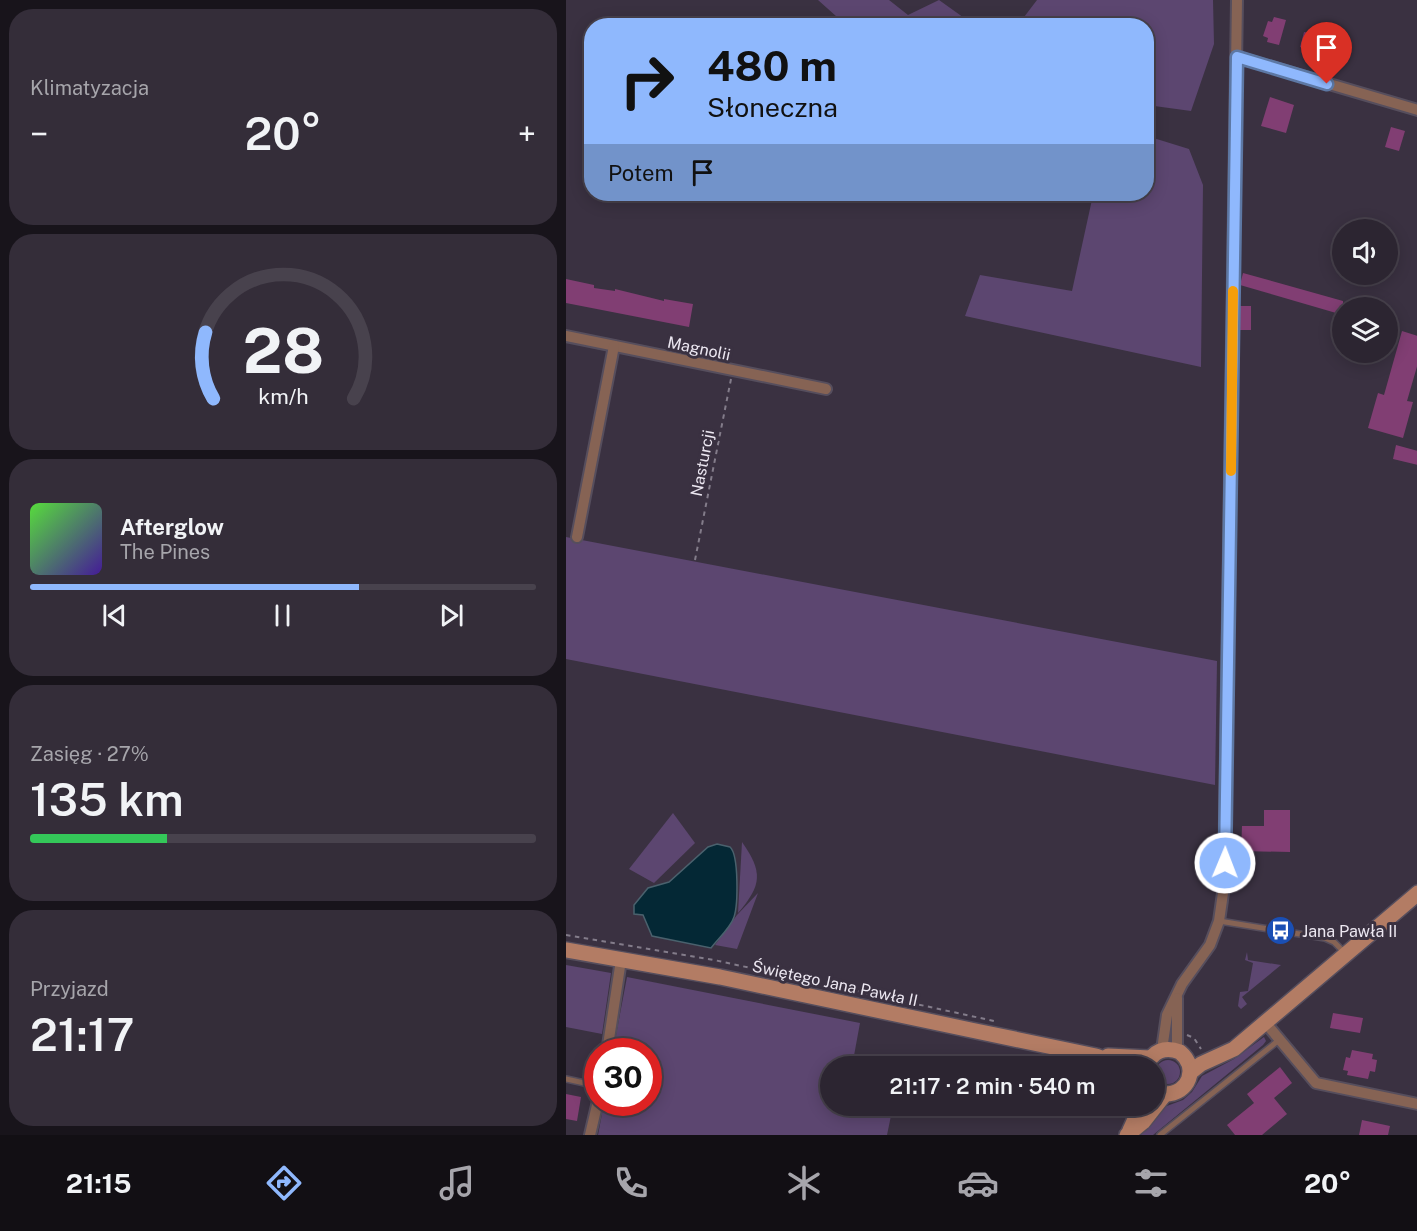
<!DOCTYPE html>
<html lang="pl">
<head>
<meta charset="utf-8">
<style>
	:root { --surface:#2c2531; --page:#342d39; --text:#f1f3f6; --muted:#a6a5ab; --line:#48424d; --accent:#8fb8fd }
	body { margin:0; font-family:"Public Sans",sans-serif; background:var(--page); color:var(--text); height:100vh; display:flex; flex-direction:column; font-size:22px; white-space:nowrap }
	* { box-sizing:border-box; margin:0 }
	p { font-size:20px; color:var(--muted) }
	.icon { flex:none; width:33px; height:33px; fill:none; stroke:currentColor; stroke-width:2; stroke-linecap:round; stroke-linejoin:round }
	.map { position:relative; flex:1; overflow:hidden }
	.drawer { display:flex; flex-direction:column; gap:9px; padding:9px; background:#18141b; width:566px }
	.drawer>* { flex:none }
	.banner { position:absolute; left:18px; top:18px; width:570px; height:183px; border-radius:24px; box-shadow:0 3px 15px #0003,0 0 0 2px var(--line); background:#8fb8fd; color:#111; overflow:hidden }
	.controls { position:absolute; left:766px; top:219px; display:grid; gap:12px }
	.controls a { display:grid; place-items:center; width:66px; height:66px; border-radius:50%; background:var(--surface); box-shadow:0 3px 15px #0003,0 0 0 2px var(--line); font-size:30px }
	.speed { position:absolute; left:18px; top:1038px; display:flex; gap:12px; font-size:30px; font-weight:700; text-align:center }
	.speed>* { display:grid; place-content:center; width:78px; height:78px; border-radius:50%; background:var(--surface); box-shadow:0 3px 15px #0003,0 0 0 2px var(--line); line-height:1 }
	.speed .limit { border:9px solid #d22; background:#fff; color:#111 }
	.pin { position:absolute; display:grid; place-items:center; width:51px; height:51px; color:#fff; margin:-62px -26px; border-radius:50% 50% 50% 0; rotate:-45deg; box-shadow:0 0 6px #0007 }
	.pin .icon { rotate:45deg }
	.me { position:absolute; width:66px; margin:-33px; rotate:1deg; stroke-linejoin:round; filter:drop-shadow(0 0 4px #0008) }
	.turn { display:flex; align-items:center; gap:21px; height:126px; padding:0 24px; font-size:27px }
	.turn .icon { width:78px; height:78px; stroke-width:2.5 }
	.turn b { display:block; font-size:42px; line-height:51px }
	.then { display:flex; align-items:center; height:57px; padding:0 24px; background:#0003; gap:12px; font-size:22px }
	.big { font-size:45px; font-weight:600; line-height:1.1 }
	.drawer .tile { flex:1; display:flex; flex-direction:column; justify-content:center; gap:9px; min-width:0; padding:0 21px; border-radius:24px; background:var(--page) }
	.drawer .dial { align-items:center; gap:0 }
	.dial svg { height:156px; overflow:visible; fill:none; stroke:var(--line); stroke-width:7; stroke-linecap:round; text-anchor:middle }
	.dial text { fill:var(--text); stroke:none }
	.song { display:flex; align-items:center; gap:18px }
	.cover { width:72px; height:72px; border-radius:9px; background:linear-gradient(135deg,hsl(110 70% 55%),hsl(260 70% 35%)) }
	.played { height:6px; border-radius:3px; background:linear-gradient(90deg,var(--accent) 65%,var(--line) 65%) }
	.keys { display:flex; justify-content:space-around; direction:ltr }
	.heat { display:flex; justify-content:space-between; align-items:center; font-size:33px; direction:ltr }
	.charge { height:9px; border-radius:4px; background:linear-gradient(90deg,#34c759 27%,var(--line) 0) }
	.trip { position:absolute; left:254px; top:1056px; width:345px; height:60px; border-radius:30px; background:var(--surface); box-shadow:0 3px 15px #0003,0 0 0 2px var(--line); font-weight:600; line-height:60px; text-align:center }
	.tabs { display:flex; height:96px; justify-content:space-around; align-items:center; background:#120f14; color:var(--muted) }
	.tabs .icon { width:42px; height:42px }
	.tabs .current { color:var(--accent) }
	.tabs b { font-size:27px; color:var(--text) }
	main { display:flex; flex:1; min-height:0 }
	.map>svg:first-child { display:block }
	.green { fill:#5c4670 }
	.water { fill:#042835; stroke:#4a616d; stroke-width:1.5 }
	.building { fill:#813e73 }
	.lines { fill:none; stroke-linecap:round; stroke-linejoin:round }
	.lane-casing { stroke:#564e5d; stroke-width:8 }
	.street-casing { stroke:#564e5d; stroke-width:14 }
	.secondary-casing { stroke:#564e5d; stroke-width:18 }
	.path { stroke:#837c8a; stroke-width:2; stroke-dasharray:4.5 4.5; stroke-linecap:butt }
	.lane { stroke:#866354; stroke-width:5 }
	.street { stroke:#866354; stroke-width:10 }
	.secondary { stroke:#b37c64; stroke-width:15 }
	.route-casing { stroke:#5d78a4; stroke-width:15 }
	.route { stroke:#8fb8fd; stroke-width:10 }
	.slow { stroke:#f59e0b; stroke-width:10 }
	.labels { text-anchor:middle; stroke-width:6; stroke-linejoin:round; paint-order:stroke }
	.street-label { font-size:16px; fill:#ece7f1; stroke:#3a3141 }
	.poi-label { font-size:16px; fill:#ece7f1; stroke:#3a3141; text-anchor:start }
</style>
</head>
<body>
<main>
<section class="drawer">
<div class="tile"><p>Klimatyzacja</p>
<div class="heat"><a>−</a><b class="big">20°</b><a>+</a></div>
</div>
<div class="tile dial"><svg viewBox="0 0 100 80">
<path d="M14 69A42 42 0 1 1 86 69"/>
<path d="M14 69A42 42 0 0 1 10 35" stroke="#8fb8fd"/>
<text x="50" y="56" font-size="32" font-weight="700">28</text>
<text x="50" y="72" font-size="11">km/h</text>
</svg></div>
<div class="tile">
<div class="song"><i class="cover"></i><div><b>Afterglow</b><p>The Pines</p></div></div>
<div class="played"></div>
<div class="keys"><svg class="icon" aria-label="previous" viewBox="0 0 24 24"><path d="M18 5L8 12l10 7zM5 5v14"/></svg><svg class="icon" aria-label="pause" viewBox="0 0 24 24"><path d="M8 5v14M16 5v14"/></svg><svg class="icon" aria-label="next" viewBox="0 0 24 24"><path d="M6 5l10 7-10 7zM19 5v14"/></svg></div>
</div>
<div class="tile"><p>Zasięg · 27%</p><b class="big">135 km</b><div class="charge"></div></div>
<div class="tile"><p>Przyjazd</p><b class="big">21:17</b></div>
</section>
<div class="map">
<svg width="852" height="1135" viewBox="0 0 852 1135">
	<rect width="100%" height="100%" fill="#3a3141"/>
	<g class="green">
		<path d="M 252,0 L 323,0 L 342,15 L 373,0 L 408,25 L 280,25 Z"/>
		<path d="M 471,0 L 647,0 L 648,44 L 625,111 L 581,105 L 580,26 L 452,25 Z"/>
		<path d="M 581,136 L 623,149 L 637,185 L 635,367 L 399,316 L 414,275 L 506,291 L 527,195 L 523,194 L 580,194 Z"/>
		<path d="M 0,537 L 651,661 L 649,785 L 0,659 Z"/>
		<path d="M 107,813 L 129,843 L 88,883 L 63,869 Z"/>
		<path d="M 176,842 C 197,872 196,885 172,913 Z"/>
		<path d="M 192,893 L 171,949 L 149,945 L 171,915 Z"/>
		<path d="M 681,952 L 682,960 L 715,965 L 676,997 L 681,1004 L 675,1009 L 672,1006 L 674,992 L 682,991 L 687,963 L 679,960 Z"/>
		<path d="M 0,965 L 45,973 L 36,1034 L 0,1027 Z"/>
		<path d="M 61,977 L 294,1023 L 287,1061 L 323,1066 L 264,1066 L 264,1106 L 327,1106 L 321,1135 L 32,1135 L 38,1103 L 82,1102 L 82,1052 L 47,1051 Z"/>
		<path d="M 698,1037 L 700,1041 L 697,1045 L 587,1135 L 575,1135 L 598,1107 L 617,1100 L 626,1092 L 636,1076 L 668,1059 Z"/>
		<circle cx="602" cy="1072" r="12"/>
	</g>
	<path class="water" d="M 151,844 L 164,847 C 173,855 172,905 168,917 C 165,927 152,939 145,948 L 86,936 L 77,915 L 68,914 L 68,905 L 82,888 L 103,882 L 142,847 Z"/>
	<g class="building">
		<path d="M 708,17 L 720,20 L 713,45 L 701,42 L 702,38 L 697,36 L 702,21 L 706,22 Z"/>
		<path d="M 745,28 L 757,32 L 750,55 L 738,52 L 739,49 L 734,47 L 738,32 L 744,33 Z"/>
		<path d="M 704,97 L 728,105 L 720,133 L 695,126 Z"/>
		<path d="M 825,127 L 839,131 L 833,151 L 819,147 Z"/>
		<path d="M 677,273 L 777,301 L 777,315 L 674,285 Z"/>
		<path d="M 0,279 L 28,285 L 28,288 L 49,291 L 49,289 L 98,301 L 98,299 L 127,304 L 123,327 L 0,303 Z"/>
		<rect x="674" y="306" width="11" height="24"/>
		<path d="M 836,331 L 852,336 L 852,363 L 841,401 L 847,402 L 837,438 L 802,428 L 812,393 L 818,395 Z"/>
		<path d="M 830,445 L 852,451 L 852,465 L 827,459 Z"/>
		<path d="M 698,810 L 724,810 L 724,852 L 675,851 L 676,826 L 698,826 Z"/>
		<path d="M 767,1013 L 797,1018 L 794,1033 L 764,1028 Z"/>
		<path d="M 786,1050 L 807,1054 L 806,1059 L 811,1060 L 809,1072 L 804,1071 L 802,1079 L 781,1075 L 782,1071 L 777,1070 L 780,1057 L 784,1058 Z"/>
		<path d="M 714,1067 L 726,1083 L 708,1098 L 721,1114 L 696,1135 L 669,1135 L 661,1125 L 688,1103 L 681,1094 Z"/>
		<path d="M 0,1094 L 15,1097 L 11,1121 L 0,1119 Z"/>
		<path d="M 796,1120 L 824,1126 L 822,1135 L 793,1135 Z"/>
	</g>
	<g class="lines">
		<defs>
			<g id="lane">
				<path d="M 653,921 L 759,938 L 768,942 L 778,952"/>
				<path d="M 0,1079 L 32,1086"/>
				<path d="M 594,1135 L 713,1040"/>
			</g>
			<g id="street">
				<path d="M 671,57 L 852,110"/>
				<path d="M 0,336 L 260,389"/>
				<path d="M 11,537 L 48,346"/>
				<path d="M 698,1021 L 750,1083 L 852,1104"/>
				<path d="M 596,1050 L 601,1015 L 616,984 L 644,945 L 653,921 L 658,886 L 671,0"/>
				<path d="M 611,1051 L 611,998"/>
				<path d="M 41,1052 L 55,960"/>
				<path d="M 24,1135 L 32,1101"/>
			</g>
			<g id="secondary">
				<path d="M 0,950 L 154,977 L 405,1030 L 530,1056 L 556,1066"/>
				<path d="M 542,1056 L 584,1058"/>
				<path d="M 581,1066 C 586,1051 599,1046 614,1052 C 633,1068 623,1094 599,1094 L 588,1089"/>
				<path d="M 625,1072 L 635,1064 L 668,1049 L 852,893"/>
				<path d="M 564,1130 L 575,1106"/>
				<path d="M 561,1135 L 577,1122 L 599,1094"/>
			</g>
		</defs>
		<use href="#lane" class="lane-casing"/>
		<use href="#street" class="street-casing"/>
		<use href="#secondary" class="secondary-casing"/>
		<g class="path">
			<path d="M 129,560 L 165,379"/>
			<path d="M 0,935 L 148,960 L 428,1021"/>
			<path d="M 621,1035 L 628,1038 L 635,1049"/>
		</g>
		<use href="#lane" class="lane"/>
		<use href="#street" class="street"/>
		<use href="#secondary" class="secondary"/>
	</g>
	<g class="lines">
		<defs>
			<path id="route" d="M 659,863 L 671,57 L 761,84"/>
		</defs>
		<use href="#route" class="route-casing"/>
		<use href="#route" class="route"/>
		<path class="slow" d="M 665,471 L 667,291"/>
	</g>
	<defs>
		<symbol id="bus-disc" viewBox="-11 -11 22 22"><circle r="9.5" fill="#1a4fb4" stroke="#3a3141"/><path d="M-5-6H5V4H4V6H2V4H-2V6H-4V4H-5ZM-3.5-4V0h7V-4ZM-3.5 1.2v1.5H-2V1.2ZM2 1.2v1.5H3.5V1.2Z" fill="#fff"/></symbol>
	</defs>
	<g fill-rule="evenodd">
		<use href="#bus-disc" x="698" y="914" width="33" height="33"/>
	</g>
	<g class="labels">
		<g class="street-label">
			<text transform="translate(133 348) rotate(12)" y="6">Magnolii</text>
			<text transform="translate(136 463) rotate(-79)" y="6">Nasturcji</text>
			<text transform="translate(269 983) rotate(12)" y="6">Świętego Jana Pawła II</text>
		</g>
		<g class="poi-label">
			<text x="736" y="937">Jana Pawła II</text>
		</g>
	</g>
</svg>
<div class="controls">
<a><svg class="icon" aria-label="sound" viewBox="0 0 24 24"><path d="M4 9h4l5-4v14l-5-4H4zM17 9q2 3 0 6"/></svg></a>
<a><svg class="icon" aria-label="layers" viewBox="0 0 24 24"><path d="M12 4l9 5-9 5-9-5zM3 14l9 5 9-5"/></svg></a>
</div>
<div class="speed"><div class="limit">30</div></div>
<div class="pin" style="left:761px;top:84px;background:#d93025"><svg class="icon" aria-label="arrive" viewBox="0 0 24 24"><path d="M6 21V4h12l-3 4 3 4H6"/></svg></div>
<svg class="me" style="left:659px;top:863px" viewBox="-20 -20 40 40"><circle r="17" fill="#8fb8fd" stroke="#fff" stroke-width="3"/><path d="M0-11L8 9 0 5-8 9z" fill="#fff"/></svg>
<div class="trip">21:17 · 2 min · 540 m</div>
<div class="banner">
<div class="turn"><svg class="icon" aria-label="right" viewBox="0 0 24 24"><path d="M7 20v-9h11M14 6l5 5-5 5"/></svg><div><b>480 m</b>Słoneczna</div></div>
<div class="then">Potem<svg class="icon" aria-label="arrive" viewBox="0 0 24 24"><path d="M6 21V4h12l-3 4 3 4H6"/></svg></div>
</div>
</div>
</main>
<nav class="tabs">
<b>21:15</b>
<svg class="icon current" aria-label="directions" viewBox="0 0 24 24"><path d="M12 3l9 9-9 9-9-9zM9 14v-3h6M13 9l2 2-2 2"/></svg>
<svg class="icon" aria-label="music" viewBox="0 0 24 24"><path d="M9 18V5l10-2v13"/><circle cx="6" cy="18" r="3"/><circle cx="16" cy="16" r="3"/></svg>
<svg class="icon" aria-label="phone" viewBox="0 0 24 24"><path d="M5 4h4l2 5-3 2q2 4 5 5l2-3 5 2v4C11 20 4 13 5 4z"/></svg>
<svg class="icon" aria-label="climate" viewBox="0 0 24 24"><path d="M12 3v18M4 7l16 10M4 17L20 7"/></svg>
<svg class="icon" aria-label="car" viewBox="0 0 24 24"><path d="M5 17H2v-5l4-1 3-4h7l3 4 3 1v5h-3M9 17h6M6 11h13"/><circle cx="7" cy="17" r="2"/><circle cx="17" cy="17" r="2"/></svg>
<svg class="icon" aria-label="filters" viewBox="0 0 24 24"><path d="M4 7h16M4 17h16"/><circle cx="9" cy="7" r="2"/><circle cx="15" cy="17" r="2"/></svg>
<b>20°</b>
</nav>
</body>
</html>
